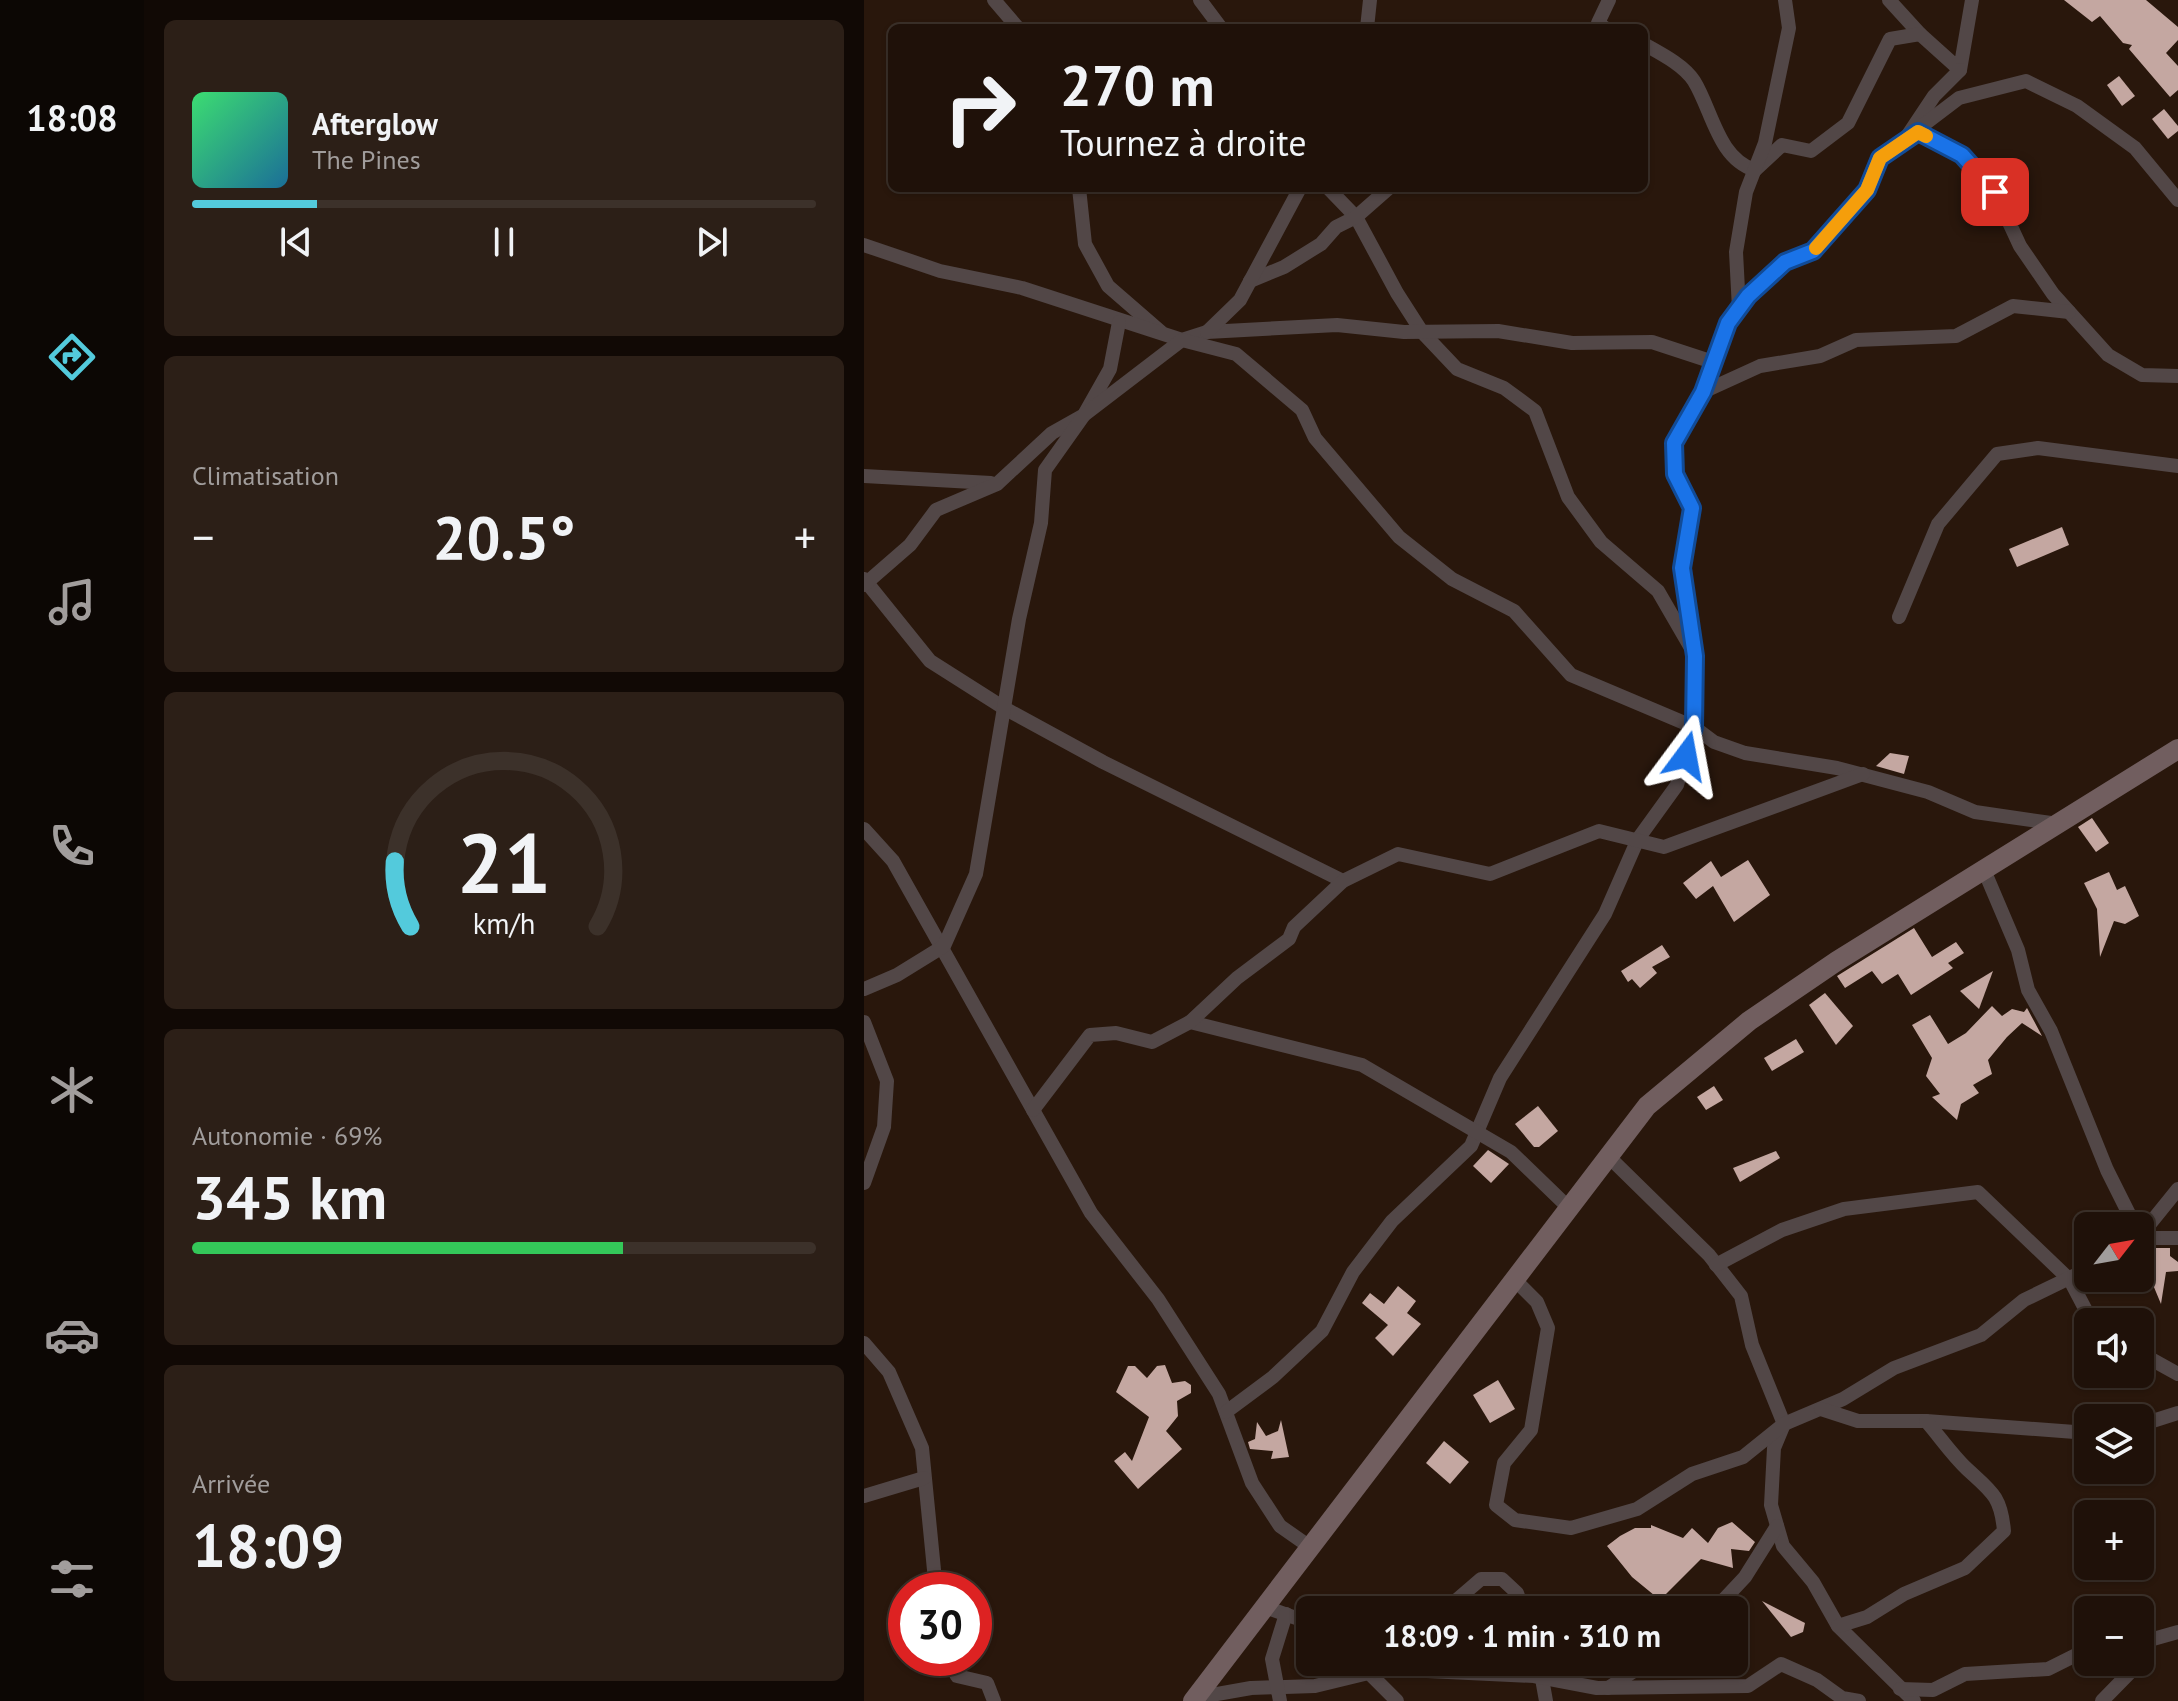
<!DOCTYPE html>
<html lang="fr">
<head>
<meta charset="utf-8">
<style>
	:root { --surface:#1f1109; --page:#2c1f17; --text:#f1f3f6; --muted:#a19d9c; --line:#3c312a; --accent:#53cadc }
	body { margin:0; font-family:"PT Sans",sans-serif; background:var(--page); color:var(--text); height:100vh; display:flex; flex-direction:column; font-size:30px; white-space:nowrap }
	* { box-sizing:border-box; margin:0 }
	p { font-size:26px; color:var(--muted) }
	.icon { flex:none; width:44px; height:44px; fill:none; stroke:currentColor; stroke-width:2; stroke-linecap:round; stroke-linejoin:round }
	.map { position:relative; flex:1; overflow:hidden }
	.side { display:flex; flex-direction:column; gap:20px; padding:20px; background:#110905; width:720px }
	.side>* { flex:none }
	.banner { position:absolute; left:24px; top:24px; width:760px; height:168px; border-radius:12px; box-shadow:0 2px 6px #0004,0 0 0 2px var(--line); background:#1f1109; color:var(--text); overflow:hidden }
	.needle { width:52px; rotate:59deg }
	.buttons { position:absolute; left:1210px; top:1212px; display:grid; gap:16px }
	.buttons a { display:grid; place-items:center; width:80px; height:80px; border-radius:12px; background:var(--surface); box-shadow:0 2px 6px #0004,0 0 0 2px var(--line); font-size:40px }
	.speed { position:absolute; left:24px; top:1572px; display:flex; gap:16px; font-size:40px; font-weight:700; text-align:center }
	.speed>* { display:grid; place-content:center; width:104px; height:104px; border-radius:50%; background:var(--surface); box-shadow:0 2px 6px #0004,0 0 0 2px var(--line); line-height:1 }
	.speed .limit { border:12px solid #d22; background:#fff; color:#111 }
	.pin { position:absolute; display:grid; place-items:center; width:68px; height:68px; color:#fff; margin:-34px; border-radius:16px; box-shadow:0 4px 12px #0006 }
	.me { position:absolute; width:88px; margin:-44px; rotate:13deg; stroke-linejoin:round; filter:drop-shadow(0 0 6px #0008) }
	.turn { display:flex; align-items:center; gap:28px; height:168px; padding:0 40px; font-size:36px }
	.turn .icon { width:104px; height:104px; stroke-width:2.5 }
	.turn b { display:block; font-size:56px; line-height:68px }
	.big { font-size:60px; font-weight:700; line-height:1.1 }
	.side .widget { flex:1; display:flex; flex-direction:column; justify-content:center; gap:12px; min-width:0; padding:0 28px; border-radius:12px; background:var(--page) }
	.side .dial { align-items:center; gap:0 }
	.dial svg { height:208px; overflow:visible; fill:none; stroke:var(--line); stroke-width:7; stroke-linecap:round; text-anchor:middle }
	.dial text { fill:var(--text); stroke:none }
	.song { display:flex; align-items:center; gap:24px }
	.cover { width:96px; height:96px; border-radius:12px; background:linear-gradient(135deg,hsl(140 70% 55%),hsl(200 70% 35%)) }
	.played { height:8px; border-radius:4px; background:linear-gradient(90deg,var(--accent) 20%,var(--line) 20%) }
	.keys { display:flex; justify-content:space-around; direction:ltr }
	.heat { display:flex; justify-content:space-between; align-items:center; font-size:44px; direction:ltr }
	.charge { height:12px; border-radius:6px; background:linear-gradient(90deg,#34c759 69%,var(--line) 0) }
	.trip { position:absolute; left:432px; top:1596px; width:452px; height:80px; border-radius:12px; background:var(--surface); box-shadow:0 2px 6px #0004,0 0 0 2px var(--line); font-weight:700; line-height:80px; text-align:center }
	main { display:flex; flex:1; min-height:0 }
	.tab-bar { display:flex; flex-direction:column; width:144px; justify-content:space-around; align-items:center; background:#0c0704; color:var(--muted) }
	.tab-bar .icon { width:56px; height:56px }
	.tab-bar .active { color:var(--accent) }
	.tab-bar b { font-size:36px; color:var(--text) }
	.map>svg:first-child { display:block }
	.building { fill:#c4a7a1 }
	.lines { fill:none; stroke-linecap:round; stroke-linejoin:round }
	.street { stroke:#524747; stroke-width:14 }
	.secondary { stroke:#715e5f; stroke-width:20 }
	.route-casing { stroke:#114b97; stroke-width:20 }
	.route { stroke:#1a73e8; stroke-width:14 }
	.slow { stroke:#f59e0b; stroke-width:14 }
</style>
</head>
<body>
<main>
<nav class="tab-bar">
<b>18:08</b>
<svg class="icon active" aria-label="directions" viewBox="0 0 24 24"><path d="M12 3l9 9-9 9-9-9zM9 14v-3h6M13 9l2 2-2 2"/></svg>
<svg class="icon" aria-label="music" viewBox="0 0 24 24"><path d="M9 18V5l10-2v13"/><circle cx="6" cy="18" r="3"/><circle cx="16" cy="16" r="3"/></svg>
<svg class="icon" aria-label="phone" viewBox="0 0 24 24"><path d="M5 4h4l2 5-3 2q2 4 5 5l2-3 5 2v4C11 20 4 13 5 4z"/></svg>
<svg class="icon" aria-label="climate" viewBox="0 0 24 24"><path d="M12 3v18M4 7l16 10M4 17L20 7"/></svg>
<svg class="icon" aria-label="car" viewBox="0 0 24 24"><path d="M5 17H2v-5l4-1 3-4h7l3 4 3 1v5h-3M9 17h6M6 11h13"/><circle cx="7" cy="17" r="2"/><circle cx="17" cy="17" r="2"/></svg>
<svg class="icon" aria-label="filters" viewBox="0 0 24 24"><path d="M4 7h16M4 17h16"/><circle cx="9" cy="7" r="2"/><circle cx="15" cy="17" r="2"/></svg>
</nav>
<section class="side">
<div class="widget">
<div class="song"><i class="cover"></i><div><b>Afterglow</b><p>The Pines</p></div></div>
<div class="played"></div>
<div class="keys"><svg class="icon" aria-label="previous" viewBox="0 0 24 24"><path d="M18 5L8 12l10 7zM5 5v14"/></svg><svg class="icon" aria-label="pause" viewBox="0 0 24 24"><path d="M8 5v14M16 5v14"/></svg><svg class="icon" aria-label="next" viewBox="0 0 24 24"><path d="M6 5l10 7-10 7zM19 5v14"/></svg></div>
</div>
<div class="widget"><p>Climatisation</p>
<div class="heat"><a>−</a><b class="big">20.5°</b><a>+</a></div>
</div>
<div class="widget dial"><svg viewBox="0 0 100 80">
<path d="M14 69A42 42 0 1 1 86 69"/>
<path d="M14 69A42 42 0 0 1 8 44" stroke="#53cadc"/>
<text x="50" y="56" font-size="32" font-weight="700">21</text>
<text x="50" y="72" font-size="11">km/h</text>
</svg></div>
<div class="widget"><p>Autonomie · 69%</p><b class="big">345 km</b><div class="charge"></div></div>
<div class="widget"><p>Arrivée</p><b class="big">18:09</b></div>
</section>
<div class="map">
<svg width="1314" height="1701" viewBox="0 0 1314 1701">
	<rect width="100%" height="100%" fill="#29170c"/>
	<g class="building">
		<path d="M 1200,0 L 1282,0 L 1314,27 L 1314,40 L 1302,53 L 1314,66 L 1314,90 L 1306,97 L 1265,49 L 1268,45 L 1259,43 L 1236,16 L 1228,22 Z"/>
		<path d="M 1255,76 L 1271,96 L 1258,106 L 1243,85 Z"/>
		<path d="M 1300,109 L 1314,126 L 1314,131 L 1304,139 L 1288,119 Z"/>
		<path d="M 1198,527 L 1205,545 L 1153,567 L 1145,549 Z"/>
		<path d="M 1026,753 L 1045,756 L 1040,774 L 1012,766 Z"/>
		<path d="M 1228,818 L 1245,843 L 1232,852 L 1214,827 Z"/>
		<path d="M 884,860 L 906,895 L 870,922 L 849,886 L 832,899 L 819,883 L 847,861 L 857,877 Z"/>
		<path d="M 1245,872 L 1253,890 L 1261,886 L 1275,916 L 1261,924 L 1250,921 L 1236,957 L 1233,909 L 1220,883 Z"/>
		<path d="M 1050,928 L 1068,957 L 1092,942 L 1100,953 L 1084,963 L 1089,968 L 1047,995 L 1034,974 L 1018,984 L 1008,971 L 981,988 L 973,976 Z"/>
		<path d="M 798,945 L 806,957 L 788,967 L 793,973 L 776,988 L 768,979 L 764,982 L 757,971 Z"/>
		<path d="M 1129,971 L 1115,1009 L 1096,991 Z"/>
		<path d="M 961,993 L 989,1026 L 972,1045 L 945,1005 Z"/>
		<path d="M 1128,1006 L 1138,1016 L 1148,1009 L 1160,1012 L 1163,1008 L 1178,1036 L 1158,1023 L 1143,1037 L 1124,1060 L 1128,1074 L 1109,1085 L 1115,1093 L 1097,1104 L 1093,1120 L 1068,1097 L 1076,1094 L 1062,1076 L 1068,1058 L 1048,1025 L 1066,1015 L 1084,1044 L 1102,1033 Z"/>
		<path d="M 932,1039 L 940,1052 L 908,1071 L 900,1058 Z"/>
		<path d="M 850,1086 L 859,1100 L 842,1110 L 833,1097 Z"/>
		<path d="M 674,1106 L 694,1131 L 675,1147 L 670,1147 L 651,1124 Z"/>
		<path d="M 624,1150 L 645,1164 L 627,1183 L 609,1166 Z"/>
		<path d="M 912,1151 L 916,1158 L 876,1182 L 869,1168 Z"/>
		<path d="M 1276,1248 L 1306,1248 L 1306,1256 L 1314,1262 L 1314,1271 L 1302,1272 L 1297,1304 L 1287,1280 L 1276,1279 L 1276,1268 L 1286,1262 Z"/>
		<path d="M 534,1286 L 552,1301 L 543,1313 L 557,1324 L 529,1356 L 511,1338 L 524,1325 L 498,1303 L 506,1293 L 520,1304 Z"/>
		<path d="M 301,1365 L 308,1383 L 321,1381 L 327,1385 L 327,1393 L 313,1401 L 314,1416 L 302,1431 L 318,1449 L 274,1489 L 250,1461 L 261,1452 L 268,1461 L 285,1417 L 252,1392 L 264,1366 L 271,1366 L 283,1378 L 293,1366 Z"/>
		<path d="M 634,1380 L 651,1409 L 626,1423 L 609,1395 Z"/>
		<path d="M 417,1420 L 425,1457 L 407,1459 L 409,1451 L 386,1449 L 384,1442 L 391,1439 L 393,1422 L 402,1436 L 414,1431 Z"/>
		<path d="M 580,1441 L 605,1462 L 586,1484 L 562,1463 Z"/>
		<path d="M 868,1522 L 891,1542 L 885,1551 L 867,1549 L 869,1568 L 837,1559 L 796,1600 L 768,1577 L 743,1546 L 756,1536 L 771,1528 L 787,1528 L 787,1525 L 819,1538 L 828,1528 L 844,1543 L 854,1528 Z"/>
		<path d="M 898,1601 L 941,1623 L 939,1632 L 927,1637 Z"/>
	</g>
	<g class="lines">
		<g class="street">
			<path d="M 130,0 L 154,28"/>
			<path d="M 336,0 L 357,28"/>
			<path d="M 1025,0 L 1056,34"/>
			<path d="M 503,28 L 506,0"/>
			<path d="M 741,28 L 734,23 L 745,0"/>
			<path d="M 780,44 C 796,53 820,65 830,81 C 848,110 854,159 891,170 L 918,145 L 947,151 L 984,123 L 1026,39 L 1056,34 L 1096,70 L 1108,0"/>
			<path d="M 1054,132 L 1098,155 L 1131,192 L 1156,246 L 1189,294 L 1244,355 L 1278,375 L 1314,376"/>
			<path d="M 1042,138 L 1070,96 L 1096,70"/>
			<path d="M 215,188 L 221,244 L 244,286 L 297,332"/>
			<path d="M 464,188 L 492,217 L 533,293 L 558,332 L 593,369 L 640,388 L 671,411 L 704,497 L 737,542 L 794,591 L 827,648"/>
			<path d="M 0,245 L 76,271 L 158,288 L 318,340 L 343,332 L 473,325 L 540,332 L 634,331 L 708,343 L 788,342 L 852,363"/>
			<path d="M 386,281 L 420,267 L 457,244 L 472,227 L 492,217 L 525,188"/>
			<path d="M 875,309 L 872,252 L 882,192 L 901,143 L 925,28 L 921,0"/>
			<path d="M 343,332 L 376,300 L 436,188"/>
			<path d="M 839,392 L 896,366 L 956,356 L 992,340 L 1092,336 L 1149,306 L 1205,312"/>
			<path d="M 0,476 L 127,483"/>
			<path d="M 0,579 L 66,661 L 140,708 L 239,762 L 479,881"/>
			<path d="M 0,585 L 46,545 L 72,510 L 133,484 L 188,433 L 220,415 L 246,369 L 255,322"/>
			<path d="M 1035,617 L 1074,524 L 1133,454 L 1174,448 L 1314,466"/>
			<path d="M 1194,824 L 1111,812 L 1064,792 L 973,768 L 881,753 L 850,742 L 830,727 L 831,656 L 818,568 L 828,508 L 811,474 L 810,443 L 839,392 L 864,323 L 884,296 L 921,262 L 949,251 L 1003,190 L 1016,158 L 1095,98 L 1162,81 L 1213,106 L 1271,148 L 1314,200"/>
			<path d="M 0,829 L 29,861 L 227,1213 L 294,1299 L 355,1394 L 388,1483 L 416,1526 L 446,1547"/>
			<path d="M 1120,870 L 1154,950 L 1164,990 L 1187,1031 L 1243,1170 L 1271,1226"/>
			<path d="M 0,989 L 33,975 L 80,946 L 112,874 L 155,619 L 177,523 L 181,470 L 220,415 L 318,340 L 372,354 L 438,410 L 451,438 L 535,537 L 588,579 L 650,611 L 707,675 L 830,727 L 813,785 L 774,839 L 741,914 L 636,1078 L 607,1146 L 528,1221 L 489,1272 L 458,1331 L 409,1377 L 362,1412"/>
			<path d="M 0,1022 L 23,1081 L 20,1127 L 0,1183"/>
			<path d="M 326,1022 L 498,1065 L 647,1152 L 705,1208"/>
			<path d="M 169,1110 L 226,1035 L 252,1033 L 288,1042 L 326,1022 L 373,978 L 425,939 L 430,927 L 479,881 L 534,854 L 626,874 L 735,831 L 800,847 L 999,774"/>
			<path d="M 744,1156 L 845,1255 L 877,1296 L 888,1345 L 920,1424 L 910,1448 L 907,1505 L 919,1546 L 949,1582 L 974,1626 L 1050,1701"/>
			<path d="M 1276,1236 L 1314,1189"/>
			<path d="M 1276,1238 L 1314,1238"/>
			<path d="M 852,1265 L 918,1230 L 980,1209 L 1114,1192 L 1206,1280 L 1228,1322"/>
			<path d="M 650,1279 L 673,1302 L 684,1328 L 667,1430 L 640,1463 L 632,1505 L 651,1520 L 707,1528 L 773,1509 L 828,1474 L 879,1457 L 920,1424 L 979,1399 L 1030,1368 L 1117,1335 L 1160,1300 L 1224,1269"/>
			<path d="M 0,1343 L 25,1372 L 58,1448 L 72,1590"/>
			<path d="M 1276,1353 L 1314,1374"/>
			<path d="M 957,1409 L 994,1421 L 1062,1421 L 1224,1433"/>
			<path d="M 1276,1425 L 1314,1413"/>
			<path d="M 0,1496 L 60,1478"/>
			<path d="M 401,1607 L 446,1623"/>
			<path d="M 581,1610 L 617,1579 L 638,1579 L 653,1593 L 659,1610"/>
			<path d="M 850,1610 L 881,1577 L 913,1526"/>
			<path d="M 974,1626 L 1003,1617 L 1040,1594 L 1101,1568 L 1140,1531 C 1137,1496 1127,1491 1103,1469 C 1088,1455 1076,1437 1062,1421"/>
			<path d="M 1282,1641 L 1314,1632"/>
			<path d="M 84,1658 L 93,1676 L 123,1683 L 130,1701"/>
			<path d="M 494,1662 L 533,1701"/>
			<path d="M 675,1662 L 682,1701"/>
			<path d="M 744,1688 L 784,1662"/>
			<path d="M 1036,1689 L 1069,1690 L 1101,1674 L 1184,1669 L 1224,1649"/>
			<path d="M 331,1698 L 387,1688 L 451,1686 L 521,1669 L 670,1676 L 733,1688 L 884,1686 L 917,1664 L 953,1680 L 978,1698 L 995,1701"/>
			<path d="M 416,1701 L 408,1659 L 422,1614"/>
			<path d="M 1238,1701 L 1278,1660 L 1282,1641 L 1276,1641"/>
		</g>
		<path class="secondary" d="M 329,1701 L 783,1106 L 885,1021 L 973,961 L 1314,749"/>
	</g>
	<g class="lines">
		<defs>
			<path id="route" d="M 822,756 L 830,727 L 831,656 L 818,568 L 828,508 L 811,474 L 810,443 L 839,392 L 864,323 L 884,296 L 921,262 L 949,251 L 1003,190 L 1016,158 L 1054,132 L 1098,155 L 1131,192"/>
		</defs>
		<use href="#route" class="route-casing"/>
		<use href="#route" class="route"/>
		<path class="slow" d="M 952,248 L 1003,190 L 1016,158 L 1054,132 L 1062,136"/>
	</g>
</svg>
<div class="buttons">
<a><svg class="needle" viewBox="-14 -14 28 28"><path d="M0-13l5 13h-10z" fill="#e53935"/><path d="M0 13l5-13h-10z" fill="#a19d9c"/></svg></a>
<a><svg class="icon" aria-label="sound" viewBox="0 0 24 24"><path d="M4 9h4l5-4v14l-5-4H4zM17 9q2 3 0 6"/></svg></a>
<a><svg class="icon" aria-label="layers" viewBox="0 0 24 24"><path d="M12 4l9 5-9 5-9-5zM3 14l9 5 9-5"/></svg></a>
<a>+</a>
<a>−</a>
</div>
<div class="speed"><div class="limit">30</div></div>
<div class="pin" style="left:1131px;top:192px;background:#d93025"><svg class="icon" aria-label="arrive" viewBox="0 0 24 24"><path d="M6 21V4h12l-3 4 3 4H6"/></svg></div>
<svg class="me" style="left:822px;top:756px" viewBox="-20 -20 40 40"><path d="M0-17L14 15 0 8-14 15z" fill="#1a73e8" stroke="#fff" stroke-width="4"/></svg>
<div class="trip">18:09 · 1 min · 310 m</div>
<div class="banner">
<div class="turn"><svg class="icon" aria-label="right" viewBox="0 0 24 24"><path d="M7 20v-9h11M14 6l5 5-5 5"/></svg><div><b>270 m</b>Tournez à droite</div></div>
</div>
</div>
</main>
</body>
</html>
